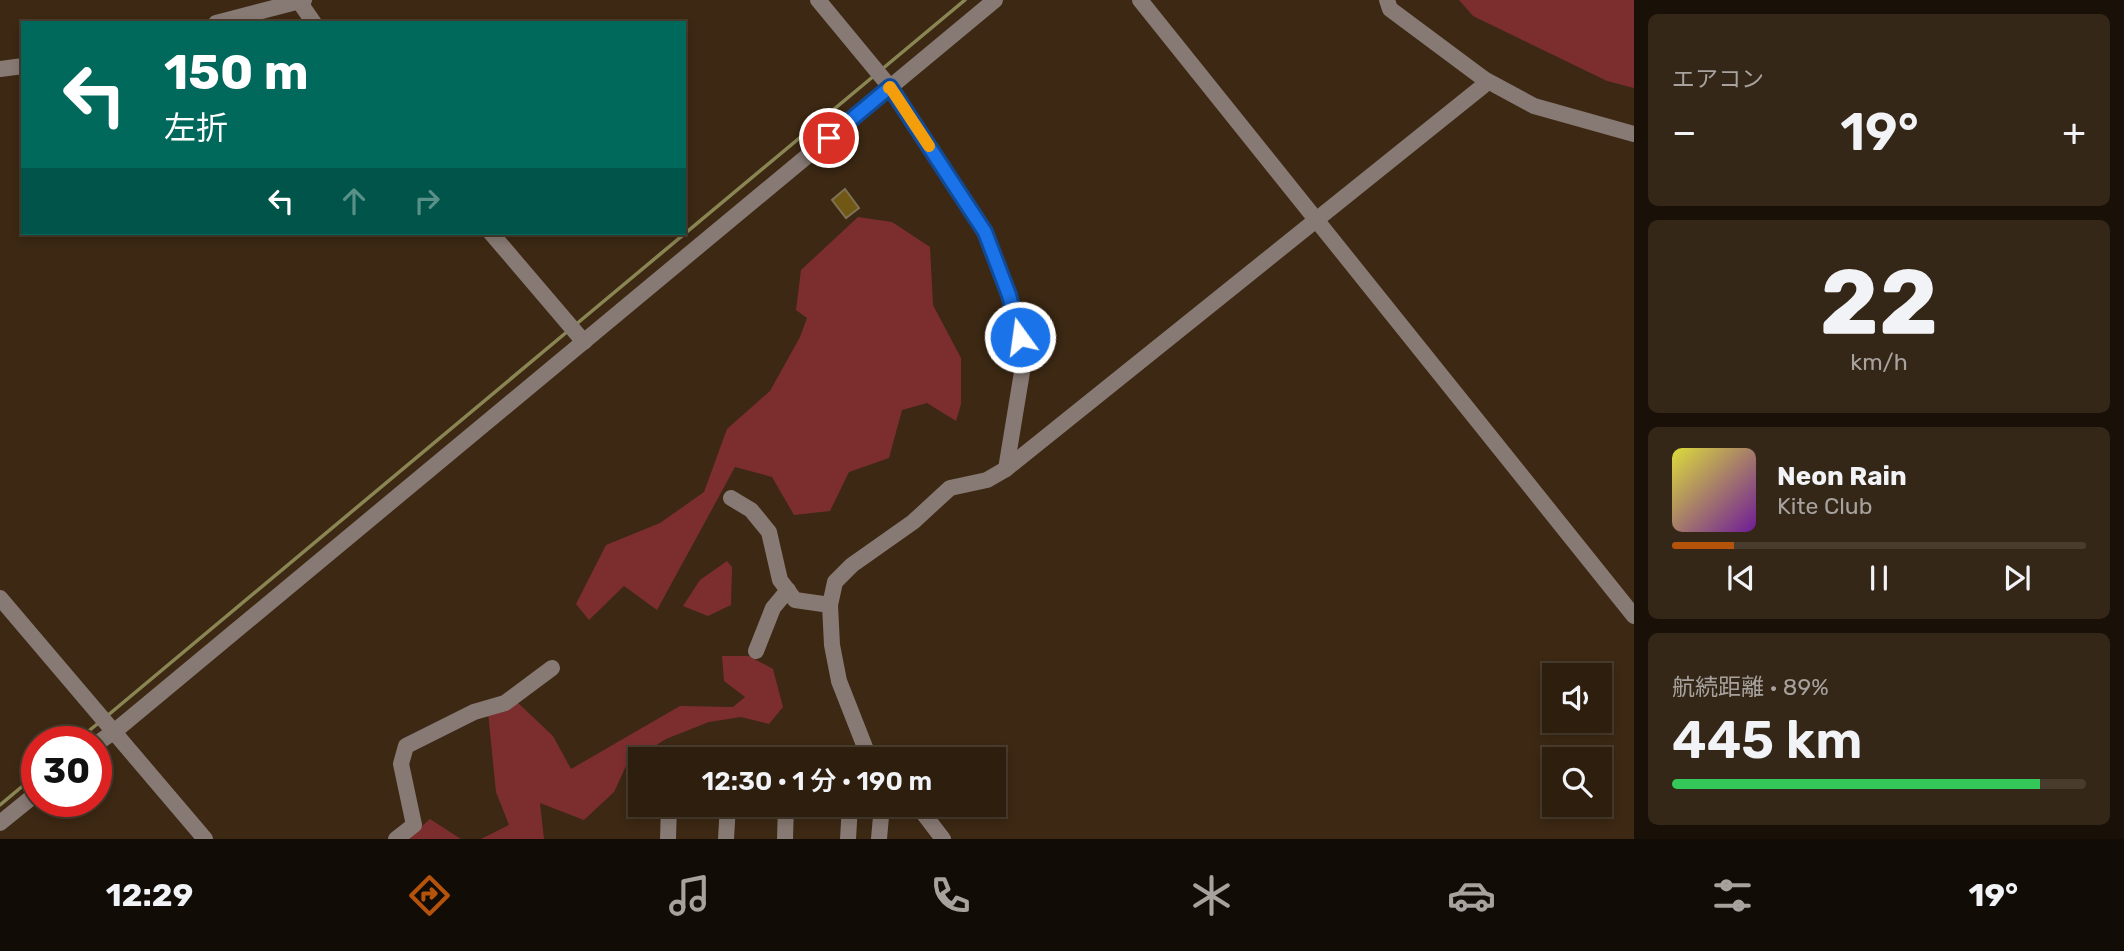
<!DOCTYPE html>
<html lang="ja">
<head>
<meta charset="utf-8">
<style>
	:root { --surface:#2d1e0e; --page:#352717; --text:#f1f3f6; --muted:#a7a29e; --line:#483c2e; --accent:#b45309 }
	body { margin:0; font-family:Rubik,"Noto Sans JP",sans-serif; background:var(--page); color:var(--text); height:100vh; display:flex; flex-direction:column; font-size:26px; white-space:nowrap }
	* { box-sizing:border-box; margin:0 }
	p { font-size:23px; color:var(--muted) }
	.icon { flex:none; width:38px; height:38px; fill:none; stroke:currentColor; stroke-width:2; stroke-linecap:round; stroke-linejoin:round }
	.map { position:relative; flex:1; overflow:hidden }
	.drawer { display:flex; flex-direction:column; gap:14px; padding:14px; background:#191008; width:490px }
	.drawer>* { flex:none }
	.banner { position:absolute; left:21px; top:21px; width:665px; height:214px; border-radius:0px; box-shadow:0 4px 10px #0003,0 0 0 2px var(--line); background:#00695c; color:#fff; overflow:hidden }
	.controls { position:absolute; left:1542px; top:663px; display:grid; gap:14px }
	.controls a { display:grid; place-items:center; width:70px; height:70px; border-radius:0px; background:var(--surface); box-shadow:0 4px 10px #0003,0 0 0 2px var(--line); font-size:35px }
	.speed { position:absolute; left:21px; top:726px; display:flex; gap:14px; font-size:35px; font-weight:700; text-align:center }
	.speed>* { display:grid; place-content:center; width:91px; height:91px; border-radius:50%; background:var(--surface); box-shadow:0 4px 10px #0003,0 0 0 2px var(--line); line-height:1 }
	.speed .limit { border:10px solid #d22; background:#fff; color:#111 }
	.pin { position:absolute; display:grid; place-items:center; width:60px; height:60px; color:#fff; margin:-30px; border:4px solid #fff; border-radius:50%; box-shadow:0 2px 7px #0007 }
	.me { position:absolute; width:77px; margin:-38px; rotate:346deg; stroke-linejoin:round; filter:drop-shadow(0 0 5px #0008) }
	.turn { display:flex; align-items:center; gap:24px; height:147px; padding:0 28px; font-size:32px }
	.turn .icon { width:91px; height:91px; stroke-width:2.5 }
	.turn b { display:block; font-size:49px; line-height:60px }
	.lanes { display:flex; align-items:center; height:66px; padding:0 28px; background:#0003; justify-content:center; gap:35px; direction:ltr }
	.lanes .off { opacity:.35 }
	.big { font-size:52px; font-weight:600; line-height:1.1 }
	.drawer .card { flex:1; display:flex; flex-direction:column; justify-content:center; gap:10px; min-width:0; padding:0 24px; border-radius:10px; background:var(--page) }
	.drawer .dial { align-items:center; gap:0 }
	.dial b { font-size:91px; line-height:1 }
	.song { display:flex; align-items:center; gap:21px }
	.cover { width:84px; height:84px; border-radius:10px; background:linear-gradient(135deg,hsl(60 70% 55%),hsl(280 70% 35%)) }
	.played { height:7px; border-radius:4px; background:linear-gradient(90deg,var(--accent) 15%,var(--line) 15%) }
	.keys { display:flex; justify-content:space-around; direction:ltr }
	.heat { display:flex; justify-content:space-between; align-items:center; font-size:38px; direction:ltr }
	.charge { height:10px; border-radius:5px; background:linear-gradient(90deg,#34c759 89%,var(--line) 0) }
	.trip { position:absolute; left:628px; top:747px; width:378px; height:70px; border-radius:0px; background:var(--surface); box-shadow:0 4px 10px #0003,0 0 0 2px var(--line); font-weight:600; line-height:70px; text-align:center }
	.tab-bar { display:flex; height:112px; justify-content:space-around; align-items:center; background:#120c06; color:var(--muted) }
	.tab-bar .icon { width:49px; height:49px }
	.tab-bar .on { color:var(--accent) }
	.tab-bar b { font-size:32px; color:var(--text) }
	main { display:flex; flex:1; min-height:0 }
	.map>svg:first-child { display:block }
	.green { fill:#7c2e2f }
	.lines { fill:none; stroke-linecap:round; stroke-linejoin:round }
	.stream { stroke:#8a8654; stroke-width:3.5 }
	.building { fill:#705814; stroke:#7e7254; stroke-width:2 }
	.minor { stroke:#877973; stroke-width:16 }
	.route-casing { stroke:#114b97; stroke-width:18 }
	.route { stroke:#1a73e8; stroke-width:12 }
	.slow { stroke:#f59e0b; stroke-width:12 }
</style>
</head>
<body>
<main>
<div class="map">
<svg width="1634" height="839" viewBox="0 0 1634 839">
	<rect width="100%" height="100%" fill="#3c2813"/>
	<g class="green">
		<path d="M 1459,0 L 1634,0 L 1634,88 L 1607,81 L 1473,16 Z"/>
		<path d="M 858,217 L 892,222 L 930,247 L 933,305 L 961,358 L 961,404 L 956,421 L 927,403 L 902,410 L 889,458 L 849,472 L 830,511 L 794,515 L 772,477 L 735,467 L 657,610 L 624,586 L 589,620 L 576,604 L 606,545 L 660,523 L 704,492 L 727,429 L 770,391 L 800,337 L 807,318 L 796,310 L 801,270 Z"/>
		<path d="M 727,561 L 732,567 L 731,605 L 708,616 L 683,606 L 700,580 Z"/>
		<path d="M 722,656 L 749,656 L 773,669 L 783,707 L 769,724 L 741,717 L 709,722 L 666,739 L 627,764 L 614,792 L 584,820 L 540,803 L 544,839 L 481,839 L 509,825 L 496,792 L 488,712 L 516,701 L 553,736 L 571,769 L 680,706 L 733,707 L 745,697 L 724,681 Z"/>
		<path d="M 430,819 L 461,839 L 407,839 Z"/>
	</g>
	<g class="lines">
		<g class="stream">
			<path d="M 881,70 L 965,0"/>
			<path d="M 574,326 L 875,75"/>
			<path d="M 107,716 L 568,331"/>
			<path d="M 75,742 L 101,721"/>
			<path d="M 0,805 L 37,774"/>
		</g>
	</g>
	<path class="building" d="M 845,189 L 859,208 L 846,218 L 832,200 Z"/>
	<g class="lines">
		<g class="minor">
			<path d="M 298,0 L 314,23"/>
			<path d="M 818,0 L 890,87 L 985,232 L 1009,295 L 1020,337 L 1022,372 L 1006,469"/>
			<path d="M 1140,0 L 1634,616"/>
			<path d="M 1387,0 L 1390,9 L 1484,79 L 1534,106 L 1634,134"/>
			<path d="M 216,23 L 304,0"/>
			<path d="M 0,69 L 23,66"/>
			<path d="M 491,233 L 584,342"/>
			<path d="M 731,498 L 751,510 L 769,532 L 780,580 L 795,600 L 830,605"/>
			<path d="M 0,598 L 205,839"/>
			<path d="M 756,651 L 773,608 L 788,590"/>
			<path d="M 96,744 L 115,731 L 995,0"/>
			<path d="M 726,760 L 773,760"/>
			<path d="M 797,760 L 811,760"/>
			<path d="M 870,760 L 839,681 L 832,645 L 830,605 L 835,582 L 852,565 L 913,522 L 950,488 L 987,480 L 1006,469 L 1483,86 L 1484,79"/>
			<path d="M 917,805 L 943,839"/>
			<path d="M 0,823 L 37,793"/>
			<path d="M 396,839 L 414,825 L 401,764 L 406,746 L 474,712 L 505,703 L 552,668"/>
			<path d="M 668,839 L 669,805"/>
			<path d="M 726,839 L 728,805"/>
			<path d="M 785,839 L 786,805"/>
			<path d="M 848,839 L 850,805"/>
			<path d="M 879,839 L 882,805"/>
		</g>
	</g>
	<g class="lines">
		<defs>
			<path id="route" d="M 829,138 L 890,87 L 985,232 L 1009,295 L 1020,337"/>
		</defs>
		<use href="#route" class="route-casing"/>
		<use href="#route" class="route"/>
		<path class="slow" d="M 889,88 L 890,87 L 929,146"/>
	</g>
</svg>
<div class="controls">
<a><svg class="icon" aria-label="sound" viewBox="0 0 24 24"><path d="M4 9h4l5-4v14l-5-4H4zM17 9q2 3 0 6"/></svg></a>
<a><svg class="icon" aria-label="search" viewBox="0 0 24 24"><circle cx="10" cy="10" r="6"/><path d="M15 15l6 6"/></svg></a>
</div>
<div class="speed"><div class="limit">30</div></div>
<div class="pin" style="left:829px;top:138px;background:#d93025"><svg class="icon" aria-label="arrive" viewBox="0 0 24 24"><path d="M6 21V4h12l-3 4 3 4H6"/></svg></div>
<svg class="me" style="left:1020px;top:337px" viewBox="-20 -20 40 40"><circle r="17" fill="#1a73e8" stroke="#fff" stroke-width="3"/><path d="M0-11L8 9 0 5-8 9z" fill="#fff"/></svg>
<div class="trip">12:30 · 1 分 · 190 m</div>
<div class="banner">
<div class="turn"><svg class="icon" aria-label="left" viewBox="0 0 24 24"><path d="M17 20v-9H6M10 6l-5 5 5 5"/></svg><div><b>150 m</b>左折</div></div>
<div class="lanes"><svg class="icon" aria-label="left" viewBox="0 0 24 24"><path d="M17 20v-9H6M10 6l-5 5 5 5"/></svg><svg class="icon off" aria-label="ahead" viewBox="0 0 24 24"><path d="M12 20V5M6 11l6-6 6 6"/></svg><svg class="icon off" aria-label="right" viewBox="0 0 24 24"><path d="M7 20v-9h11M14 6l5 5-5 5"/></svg></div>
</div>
</div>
<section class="drawer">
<div class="card"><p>エアコン</p>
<div class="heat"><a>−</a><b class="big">19°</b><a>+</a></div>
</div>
<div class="card dial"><b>22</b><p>km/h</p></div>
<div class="card">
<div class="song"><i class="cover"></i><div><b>Neon Rain</b><p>Kite Club</p></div></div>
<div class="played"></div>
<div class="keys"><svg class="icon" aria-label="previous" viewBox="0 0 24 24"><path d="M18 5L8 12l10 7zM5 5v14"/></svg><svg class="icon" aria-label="pause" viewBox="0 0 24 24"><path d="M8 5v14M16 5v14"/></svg><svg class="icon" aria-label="next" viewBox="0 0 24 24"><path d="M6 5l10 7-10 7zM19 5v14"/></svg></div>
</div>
<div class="card"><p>航続距離 · 89%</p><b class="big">445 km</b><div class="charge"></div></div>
</section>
</main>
<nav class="tab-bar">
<b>12:29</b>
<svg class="icon on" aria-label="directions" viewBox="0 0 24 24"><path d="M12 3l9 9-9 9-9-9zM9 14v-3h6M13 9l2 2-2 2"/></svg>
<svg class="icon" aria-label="music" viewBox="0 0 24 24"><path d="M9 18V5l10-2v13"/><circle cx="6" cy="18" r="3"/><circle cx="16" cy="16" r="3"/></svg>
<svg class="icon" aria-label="phone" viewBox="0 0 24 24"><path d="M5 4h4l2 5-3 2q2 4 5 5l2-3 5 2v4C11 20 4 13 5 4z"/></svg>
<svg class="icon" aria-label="climate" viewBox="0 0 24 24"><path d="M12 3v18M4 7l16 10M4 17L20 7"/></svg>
<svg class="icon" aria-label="car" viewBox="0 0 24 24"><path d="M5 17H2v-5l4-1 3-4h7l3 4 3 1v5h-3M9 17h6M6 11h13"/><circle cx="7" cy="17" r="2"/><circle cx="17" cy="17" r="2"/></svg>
<svg class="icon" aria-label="filters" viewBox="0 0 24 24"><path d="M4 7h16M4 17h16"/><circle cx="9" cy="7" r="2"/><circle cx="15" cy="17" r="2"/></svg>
<b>19°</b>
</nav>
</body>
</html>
